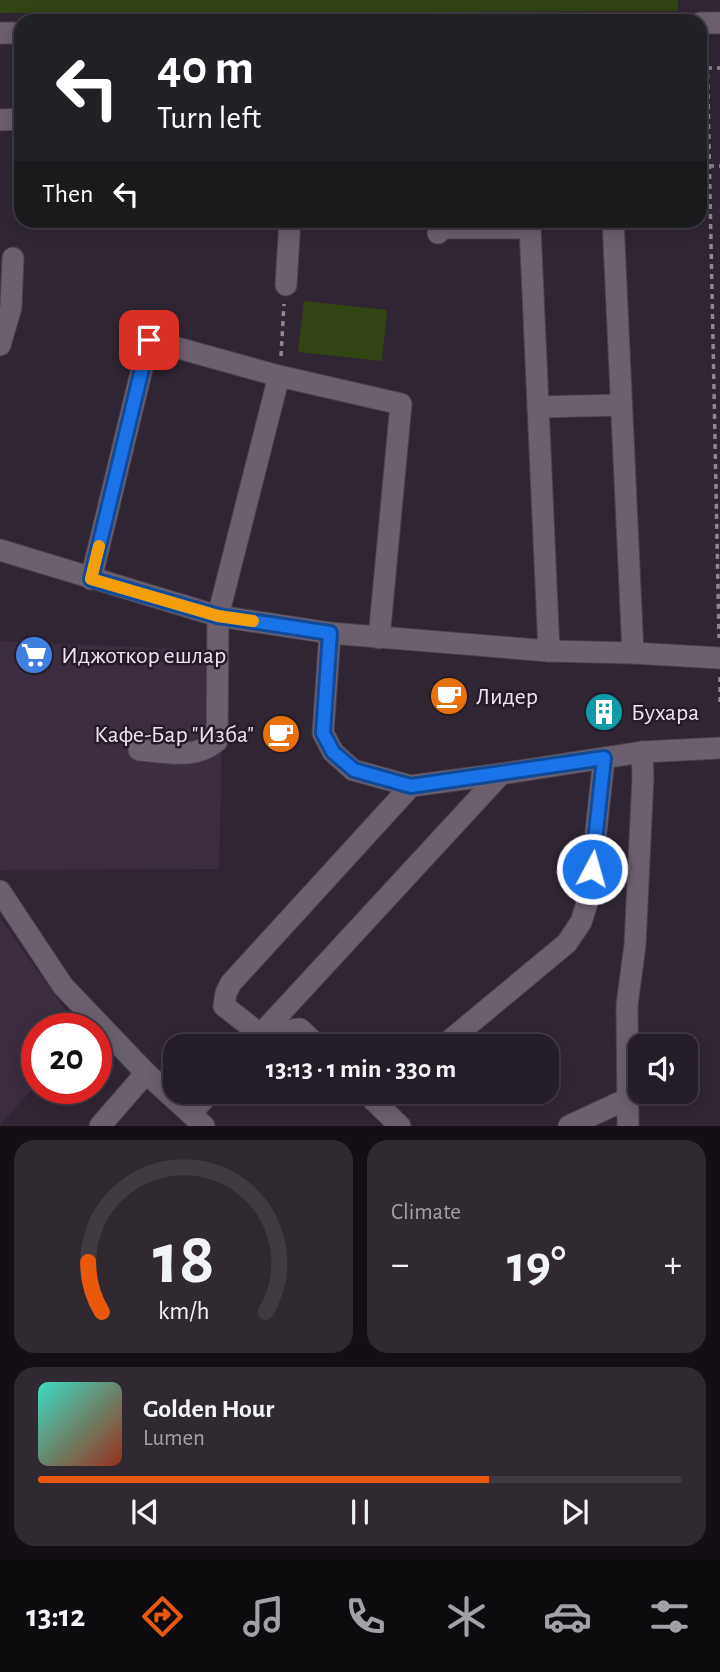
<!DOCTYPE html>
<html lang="en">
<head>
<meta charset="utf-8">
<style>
	:root { --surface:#241c26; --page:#302932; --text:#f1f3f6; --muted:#a3a1a7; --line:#413a43; --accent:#ea580c }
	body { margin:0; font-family:"Alegreya Sans",sans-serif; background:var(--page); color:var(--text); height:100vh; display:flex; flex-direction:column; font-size:26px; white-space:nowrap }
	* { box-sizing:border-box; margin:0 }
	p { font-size:23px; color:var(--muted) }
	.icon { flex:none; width:38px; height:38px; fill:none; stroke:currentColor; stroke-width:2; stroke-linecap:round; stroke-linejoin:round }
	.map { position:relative; height:1126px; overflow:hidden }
	.panel { display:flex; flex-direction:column; gap:14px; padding:14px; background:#140f15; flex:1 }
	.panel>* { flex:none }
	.guide { position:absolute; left:14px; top:14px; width:693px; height:214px; border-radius:21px; box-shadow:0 4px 18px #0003,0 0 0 2px var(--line); background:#202124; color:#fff; overflow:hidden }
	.tools { position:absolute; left:628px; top:1034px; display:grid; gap:14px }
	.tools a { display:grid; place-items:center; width:70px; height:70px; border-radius:14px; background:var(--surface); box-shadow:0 4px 18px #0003,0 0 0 2px var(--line); font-size:35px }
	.speed { position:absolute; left:21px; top:1013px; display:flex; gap:14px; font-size:35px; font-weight:700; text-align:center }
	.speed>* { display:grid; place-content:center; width:91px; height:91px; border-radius:50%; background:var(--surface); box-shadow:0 4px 18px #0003,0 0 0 2px var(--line); line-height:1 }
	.speed .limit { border:10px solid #d22; background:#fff; color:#111 }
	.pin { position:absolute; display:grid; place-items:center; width:60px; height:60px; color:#fff; margin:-30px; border-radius:14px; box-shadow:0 4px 10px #0006 }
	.me { position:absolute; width:77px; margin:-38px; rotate:6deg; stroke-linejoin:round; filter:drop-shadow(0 0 5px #0008) }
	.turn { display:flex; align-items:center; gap:24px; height:147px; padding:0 28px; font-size:32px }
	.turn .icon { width:91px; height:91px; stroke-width:2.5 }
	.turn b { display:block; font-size:49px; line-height:60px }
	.then { display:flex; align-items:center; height:66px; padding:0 28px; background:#0003; gap:14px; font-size:26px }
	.big { font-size:52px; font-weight:700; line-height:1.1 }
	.panel .card { flex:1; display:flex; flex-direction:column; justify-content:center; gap:10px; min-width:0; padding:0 24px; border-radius:21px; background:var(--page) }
	.panel .dial { align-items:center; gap:0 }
	.dial svg { height:182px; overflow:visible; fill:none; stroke:var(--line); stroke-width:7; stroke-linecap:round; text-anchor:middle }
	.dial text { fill:var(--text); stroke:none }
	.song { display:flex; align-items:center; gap:21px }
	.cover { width:84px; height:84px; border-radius:10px; background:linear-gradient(135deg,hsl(170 70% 55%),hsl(10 70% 35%)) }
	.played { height:7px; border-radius:4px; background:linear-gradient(90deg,var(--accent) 70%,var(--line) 70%) }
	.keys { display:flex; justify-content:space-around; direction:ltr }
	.heat { display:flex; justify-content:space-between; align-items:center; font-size:38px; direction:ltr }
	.panel .tiles { flex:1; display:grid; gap:14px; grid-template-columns:1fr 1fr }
	.card:last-child { grid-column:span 2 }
	.trip { position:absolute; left:163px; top:1034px; width:396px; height:70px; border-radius:21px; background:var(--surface); box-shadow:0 4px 18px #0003,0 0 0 2px var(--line); font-weight:700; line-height:70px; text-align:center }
	.tabs { display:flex; height:112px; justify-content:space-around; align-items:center; background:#0e0b0f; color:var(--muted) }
	.tabs .icon { width:49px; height:49px }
	.tabs .selected { color:var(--accent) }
	.tabs b { font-size:32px; color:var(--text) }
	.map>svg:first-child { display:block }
	.built { fill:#3c2d40 }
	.green { fill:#334415 }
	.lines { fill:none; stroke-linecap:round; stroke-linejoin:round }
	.minor-casing { stroke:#4b424d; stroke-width:23 }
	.path { stroke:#8e8691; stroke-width:3.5; stroke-dasharray:5 5; stroke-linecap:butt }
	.minor { stroke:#6c606f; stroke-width:21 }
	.route-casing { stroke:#114b97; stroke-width:18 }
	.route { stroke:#1a73e8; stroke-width:12 }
	.slow { stroke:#f59e0b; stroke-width:12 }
	.labels { text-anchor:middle; stroke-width:5; stroke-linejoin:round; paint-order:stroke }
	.poi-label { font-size:24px; fill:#ebe4ed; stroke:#261c29; text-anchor:start }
</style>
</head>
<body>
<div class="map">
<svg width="720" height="1126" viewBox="0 0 720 1126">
	<rect width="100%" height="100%" fill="#302633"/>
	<g class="built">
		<path d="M 0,641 L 224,651 L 219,869 L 0,870 Z"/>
		<path d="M 0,918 L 79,1029 L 37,1029 L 37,1084 L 0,1125 Z"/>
	</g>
	<g class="green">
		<path d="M 0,0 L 678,0 L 678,11 L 0,13 Z"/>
		<path d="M 304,301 L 387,310 L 382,361 L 298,352 Z"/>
	</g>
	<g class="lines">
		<defs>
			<g id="minor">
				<path d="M 700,23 L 720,23"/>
				<path d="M 0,33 L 21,33"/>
				<path d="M 0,120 L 21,119"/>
				<path d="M 613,220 L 633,653"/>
				<path d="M 530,227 L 549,651"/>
				<path d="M 438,233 L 443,228 L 525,228 L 530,227 L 530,220"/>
				<path d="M 286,285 L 290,220"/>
				<path d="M 0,345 L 11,307 L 13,258"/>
				<path d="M 279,376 L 401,404 L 379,638"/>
				<path d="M 538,407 L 621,405"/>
				<path d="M 0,550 L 218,616 L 330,633 L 549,651 L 633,653 L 720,658"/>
				<path d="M 91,579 L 149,340 L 279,376 L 218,616 L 217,741 C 195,760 166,752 139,750"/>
				<path d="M 330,633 L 323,733 L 333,752 L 353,770 L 411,786"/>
				<path d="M 642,752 L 720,748"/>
				<path d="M 0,891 L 63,986 L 146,1073 L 204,1126"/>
				<path d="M 250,1046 L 501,774 L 642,752 L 643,777 L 635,945 L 627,1005 L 628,1126"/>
				<path d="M 318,1046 L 300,1029 L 260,1034 L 224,1006 L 226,993 L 231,983 L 411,786 L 501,774"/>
				<path d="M 443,1046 L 567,943 L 581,922 L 589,897 L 604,758"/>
				<path d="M 365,1092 L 400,1126"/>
				<path d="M 191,1114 L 210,1092"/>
				<path d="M 100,1126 L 146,1073"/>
				<path d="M 569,1126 L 627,1099"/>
			</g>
		</defs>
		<use href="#minor" class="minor-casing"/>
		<g class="path">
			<path d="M 707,44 L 719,638"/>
			<path d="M 707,68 L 720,68"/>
			<path d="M 709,166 L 720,166"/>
			<path d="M 281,356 L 284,304"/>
			<path d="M 720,677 L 720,704"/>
		</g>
		<use href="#minor" class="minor"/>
	</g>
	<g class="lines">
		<defs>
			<path id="route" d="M 149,340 L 91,579 L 218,616 L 330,633 L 323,733 L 333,752 L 354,770 L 411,786 L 604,758 L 592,869"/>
		</defs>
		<use href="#route" class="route-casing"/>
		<use href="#route" class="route"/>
		<path class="slow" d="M 99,546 L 91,579 L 218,616 L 253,621"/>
	</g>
	<defs>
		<symbol id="supermarket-disc" viewBox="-11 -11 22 22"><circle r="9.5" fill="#3f7fe0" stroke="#261c29"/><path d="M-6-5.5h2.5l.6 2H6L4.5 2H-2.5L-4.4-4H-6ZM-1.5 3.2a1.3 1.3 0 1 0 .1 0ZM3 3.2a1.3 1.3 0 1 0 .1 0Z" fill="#fff"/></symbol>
		<symbol id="cafe-disc" viewBox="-11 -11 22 22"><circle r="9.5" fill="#e8710a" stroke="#261c29"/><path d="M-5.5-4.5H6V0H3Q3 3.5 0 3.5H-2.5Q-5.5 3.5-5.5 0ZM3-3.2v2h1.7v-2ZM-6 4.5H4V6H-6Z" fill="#fff"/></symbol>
		<symbol id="building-disc" viewBox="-11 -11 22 22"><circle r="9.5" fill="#0f9aa8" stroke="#261c29"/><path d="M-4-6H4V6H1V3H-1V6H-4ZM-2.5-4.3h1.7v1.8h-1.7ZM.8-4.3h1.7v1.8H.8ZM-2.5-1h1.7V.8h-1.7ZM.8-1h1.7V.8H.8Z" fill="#fff"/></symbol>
	</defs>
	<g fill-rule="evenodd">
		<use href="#supermarket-disc" x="12" y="633" width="44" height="44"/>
		<use href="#cafe-disc" x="427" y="674" width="44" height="44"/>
		<use href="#building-disc" x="582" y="690" width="44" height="44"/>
		<use href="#cafe-disc" x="259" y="712" width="44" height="44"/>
	</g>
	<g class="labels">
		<g class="poi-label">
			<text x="61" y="663">Иджоткор ешлар</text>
			<text x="476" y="704">Лидер</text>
			<text x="631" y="720">Бухара</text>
			<text x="254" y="742" text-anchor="end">Кафе-Бар "Изба"</text>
		</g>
	</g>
</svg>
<div class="tools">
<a><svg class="icon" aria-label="sound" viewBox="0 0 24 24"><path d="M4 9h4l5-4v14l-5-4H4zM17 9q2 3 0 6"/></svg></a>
</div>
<div class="speed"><div class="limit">20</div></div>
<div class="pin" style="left:149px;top:340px;background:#d93025"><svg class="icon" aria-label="arrive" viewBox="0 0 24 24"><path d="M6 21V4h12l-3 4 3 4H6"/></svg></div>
<svg class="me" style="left:592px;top:869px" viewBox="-20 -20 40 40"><circle r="17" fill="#1a73e8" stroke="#fff" stroke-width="3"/><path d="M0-11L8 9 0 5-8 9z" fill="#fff"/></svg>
<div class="trip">13:13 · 1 min · 330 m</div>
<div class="guide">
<div class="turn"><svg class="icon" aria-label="left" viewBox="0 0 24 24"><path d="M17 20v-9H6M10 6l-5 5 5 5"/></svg><div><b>40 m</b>Turn left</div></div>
<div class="then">Then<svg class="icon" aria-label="left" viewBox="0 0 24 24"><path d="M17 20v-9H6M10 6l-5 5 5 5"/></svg></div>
</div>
</div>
<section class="panel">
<div class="tiles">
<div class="card dial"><svg viewBox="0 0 100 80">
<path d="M14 69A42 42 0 1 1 86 69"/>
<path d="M14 69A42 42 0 0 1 8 47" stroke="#ea580c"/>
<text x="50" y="56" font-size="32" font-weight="700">18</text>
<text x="50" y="72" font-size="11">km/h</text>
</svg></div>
<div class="card"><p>Climate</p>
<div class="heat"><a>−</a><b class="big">19°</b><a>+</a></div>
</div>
<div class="card">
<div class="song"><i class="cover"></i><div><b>Golden Hour</b><p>Lumen</p></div></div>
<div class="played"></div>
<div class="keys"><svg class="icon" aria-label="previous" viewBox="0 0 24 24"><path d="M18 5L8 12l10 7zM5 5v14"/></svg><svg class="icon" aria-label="pause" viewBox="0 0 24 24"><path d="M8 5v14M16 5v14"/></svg><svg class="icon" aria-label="next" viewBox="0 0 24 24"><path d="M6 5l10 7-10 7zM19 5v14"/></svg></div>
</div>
</div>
</section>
<nav class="tabs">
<b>13:12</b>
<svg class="icon selected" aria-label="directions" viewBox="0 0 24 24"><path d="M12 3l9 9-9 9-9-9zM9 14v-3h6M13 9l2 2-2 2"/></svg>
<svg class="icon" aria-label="music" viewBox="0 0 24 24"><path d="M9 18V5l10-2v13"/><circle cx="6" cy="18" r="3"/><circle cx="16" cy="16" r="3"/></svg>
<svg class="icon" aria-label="phone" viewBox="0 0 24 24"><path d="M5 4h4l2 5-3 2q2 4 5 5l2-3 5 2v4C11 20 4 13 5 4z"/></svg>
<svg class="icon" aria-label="climate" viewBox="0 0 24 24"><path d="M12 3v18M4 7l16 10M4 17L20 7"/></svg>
<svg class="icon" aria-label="car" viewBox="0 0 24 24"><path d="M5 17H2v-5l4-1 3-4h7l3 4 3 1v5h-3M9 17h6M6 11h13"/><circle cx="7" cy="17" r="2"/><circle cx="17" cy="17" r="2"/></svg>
<svg class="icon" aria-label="filters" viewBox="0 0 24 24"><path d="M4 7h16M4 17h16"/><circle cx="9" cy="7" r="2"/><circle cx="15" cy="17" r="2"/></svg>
</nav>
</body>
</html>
